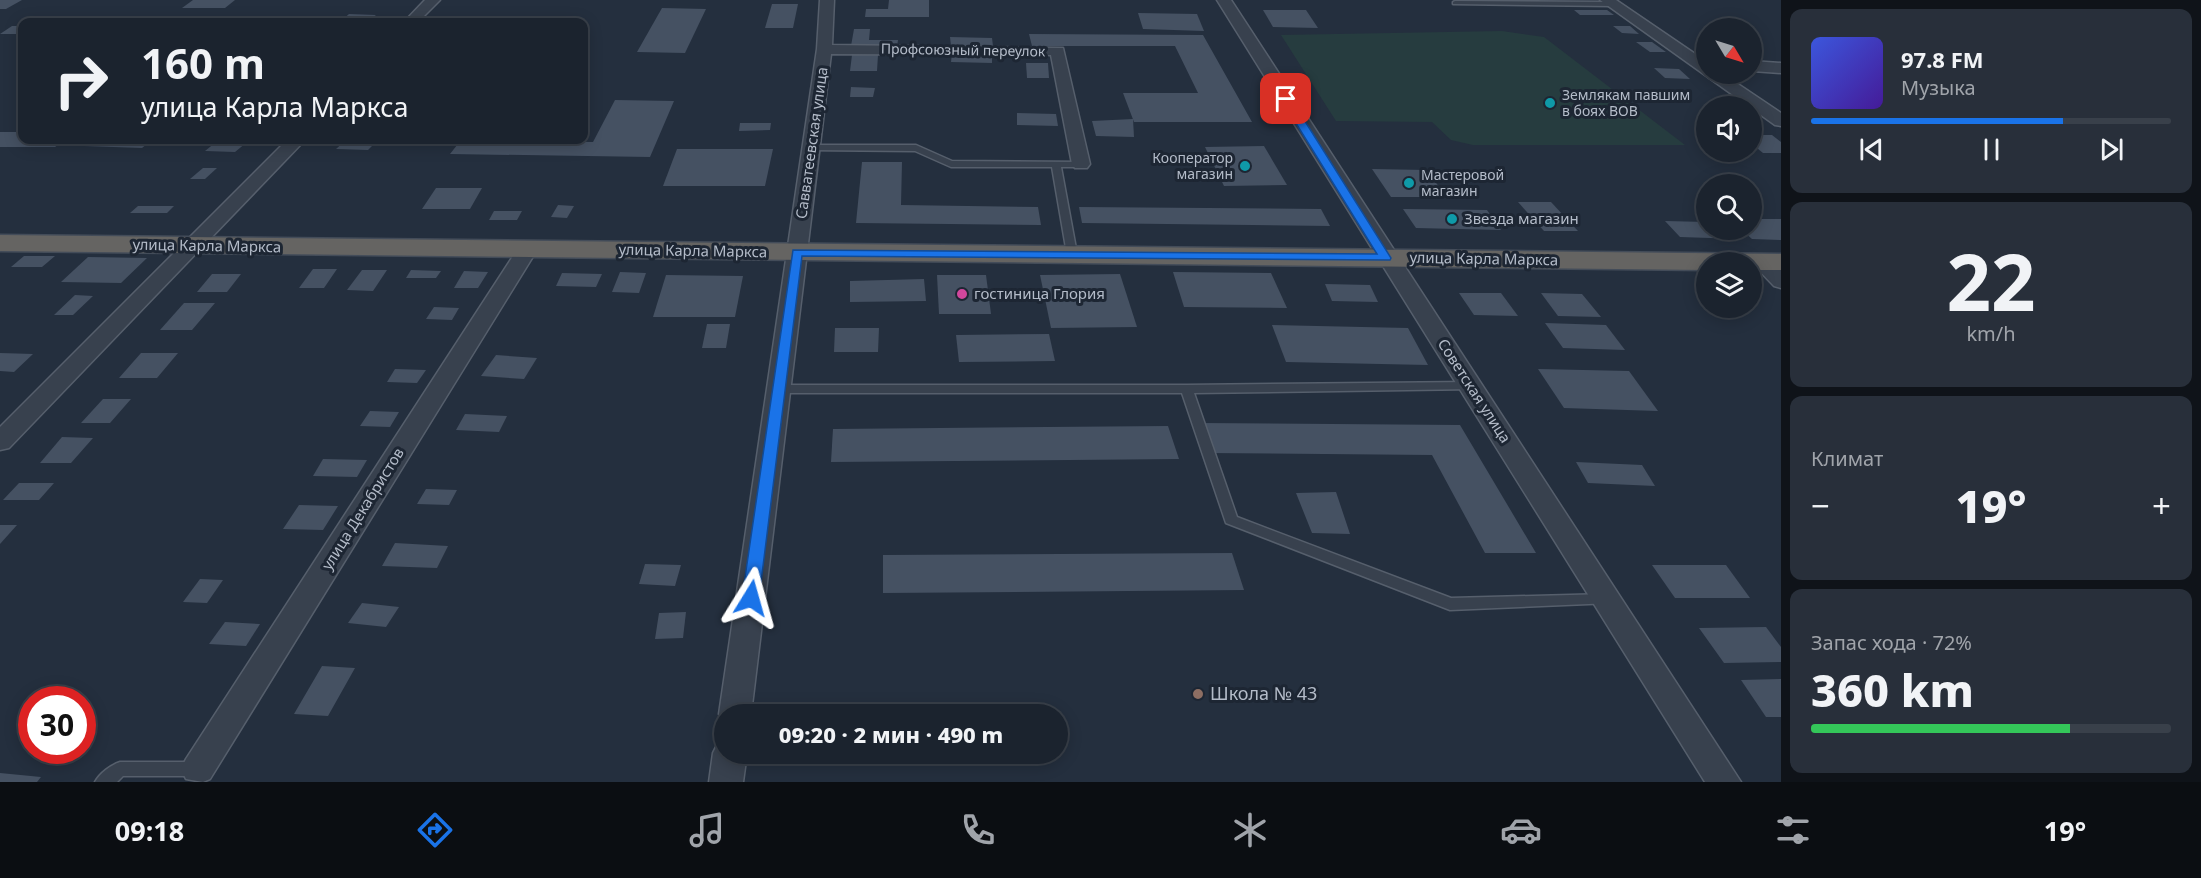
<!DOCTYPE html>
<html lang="ru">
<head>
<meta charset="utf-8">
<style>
	:root { --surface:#1b232e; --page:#282f3a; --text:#f1f3f6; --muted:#a0a4aa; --line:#39404a; --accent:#1a73e8 }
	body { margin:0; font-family:"Noto Sans",sans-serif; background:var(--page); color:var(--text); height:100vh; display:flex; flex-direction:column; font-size:22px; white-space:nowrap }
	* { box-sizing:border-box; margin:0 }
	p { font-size:20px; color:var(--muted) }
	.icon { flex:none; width:33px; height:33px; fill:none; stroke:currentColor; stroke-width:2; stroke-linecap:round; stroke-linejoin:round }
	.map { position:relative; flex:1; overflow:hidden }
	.side { display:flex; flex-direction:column; gap:9px; padding:9px; background:#0f1319; width:420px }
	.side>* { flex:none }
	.banner { position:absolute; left:18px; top:18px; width:570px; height:126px; border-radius:12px; box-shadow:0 3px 15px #0003,0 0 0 2px var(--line); background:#1b232e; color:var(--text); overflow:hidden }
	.needle { width:39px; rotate:128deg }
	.controls { position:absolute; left:1696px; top:18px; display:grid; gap:12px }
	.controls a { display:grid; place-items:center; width:66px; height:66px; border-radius:50%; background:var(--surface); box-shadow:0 3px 15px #0003,0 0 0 2px var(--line); font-size:30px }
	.speed { position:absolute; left:18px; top:686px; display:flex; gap:12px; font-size:30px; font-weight:700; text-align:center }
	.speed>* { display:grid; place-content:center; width:78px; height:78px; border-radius:50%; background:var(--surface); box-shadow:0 3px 15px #0003,0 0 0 2px var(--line); line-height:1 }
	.speed .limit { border:9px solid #d22; background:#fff; color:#111 }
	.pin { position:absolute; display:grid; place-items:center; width:51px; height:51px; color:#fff; margin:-26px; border-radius:12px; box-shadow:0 3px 9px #0006 }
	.me { position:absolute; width:66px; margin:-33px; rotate:8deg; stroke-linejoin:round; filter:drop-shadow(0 0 4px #0008) }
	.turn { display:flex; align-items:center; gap:21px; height:126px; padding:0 24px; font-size:27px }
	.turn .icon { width:78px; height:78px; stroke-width:2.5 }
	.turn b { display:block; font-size:42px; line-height:51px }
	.big { font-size:45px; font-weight:800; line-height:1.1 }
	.side .widget { flex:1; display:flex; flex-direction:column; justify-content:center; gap:9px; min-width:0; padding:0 21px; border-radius:12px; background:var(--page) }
	.side .dial { align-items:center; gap:0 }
	.dial b { font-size:78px; line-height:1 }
	.song { display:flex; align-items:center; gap:18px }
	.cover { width:72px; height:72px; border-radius:9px; background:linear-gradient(135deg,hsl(230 70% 55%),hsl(260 70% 35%)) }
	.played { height:6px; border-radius:3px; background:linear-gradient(90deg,var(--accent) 70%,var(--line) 70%) }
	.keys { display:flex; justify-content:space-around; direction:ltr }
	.heat { display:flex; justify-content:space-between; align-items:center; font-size:33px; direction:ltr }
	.charge { height:9px; border-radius:4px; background:linear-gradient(90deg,#34c759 72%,var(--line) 0) }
	.trip { position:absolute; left:714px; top:704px; width:354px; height:60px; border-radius:30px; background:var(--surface); box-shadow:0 3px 15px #0003,0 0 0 2px var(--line); font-weight:800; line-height:60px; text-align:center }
	.dock { display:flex; height:96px; justify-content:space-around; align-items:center; background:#0b0e12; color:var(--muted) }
	.dock .icon { width:42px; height:42px }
	.dock .active { color:var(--accent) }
	.dock b { font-size:27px; color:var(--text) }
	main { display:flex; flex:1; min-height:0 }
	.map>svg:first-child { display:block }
	.green { fill:#263c3f }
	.building { fill:#455162 }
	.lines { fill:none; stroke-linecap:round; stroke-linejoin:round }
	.service-casing { stroke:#565f6c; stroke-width:3 }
	.minor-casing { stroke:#565f6c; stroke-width:3 }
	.trunk-casing { stroke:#434c59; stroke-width:3 }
	.service { fill:#38414e; fill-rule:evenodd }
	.minor { fill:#38414e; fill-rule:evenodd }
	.trunk { fill:#656462; fill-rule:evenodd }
	.route { fill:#1a73e8; stroke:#114b97; stroke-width:1.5 }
	.culture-dot { fill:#0f9aa8; stroke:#1d2633; stroke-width:2 }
	.hotel-dot { fill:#d1479c; stroke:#1d2633; stroke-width:2 }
	.education-dot { fill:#8d6e63; stroke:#1d2633; stroke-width:2 }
	.labels { text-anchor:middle; stroke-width:6; stroke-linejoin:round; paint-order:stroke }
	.far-street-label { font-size:14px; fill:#b4bcc9; stroke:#1d2633 }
	.far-poi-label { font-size:14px; fill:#b4bcc9; stroke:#1d2633; text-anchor:start }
	.street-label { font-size:15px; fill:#b4bcc9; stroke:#1d2633 }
	.poi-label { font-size:15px; fill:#b4bcc9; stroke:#1d2633; text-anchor:start }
	.near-poi-label { font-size:18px; fill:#b4bcc9; stroke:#1d2633; text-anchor:start }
</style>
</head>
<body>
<main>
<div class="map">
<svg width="1781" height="782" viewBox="0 0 1781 782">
	<rect width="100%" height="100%" fill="#242f3e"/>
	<path class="green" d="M 1502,31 L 1544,37 L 1685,145 L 1473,145 L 1451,140 L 1432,122 L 1336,121 L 1281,35 Z"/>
	<g class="building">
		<path d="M 0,0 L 22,0 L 6,9 L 0,9 Z"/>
		<path d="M 193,0 L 235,0 L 225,8 L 182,8 Z"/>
		<path d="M 889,0 L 929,0 L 929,17 L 865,17 L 866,9 L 888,9 Z"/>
		<path d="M 772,4 L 798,4 L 793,28 L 765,28 Z"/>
		<path d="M 662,8 L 706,9 L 685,53 L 637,52 Z"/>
		<path d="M 1263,10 L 1306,10 L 1318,28 L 1273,27 Z"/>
		<path d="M 1574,10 L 1607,10 L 1614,15 L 1580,15 Z"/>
		<path d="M 1138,13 L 1197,14 L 1204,31 L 1143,29 Z"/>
		<path d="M 349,14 L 376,15 L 367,22 L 340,22 Z"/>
		<path d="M 12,26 L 22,26 L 22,34 L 0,34 Z"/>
		<path d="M 1613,26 L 1630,26 L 1639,34 L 1622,33 Z"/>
		<path d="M 854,29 L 870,29 L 869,40 L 898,40 L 897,47 L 851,46 Z"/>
		<path d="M 1029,34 L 1203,35 L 1252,122 L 1134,122 L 1123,93 L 1198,93 L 1175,46 L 1032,46 Z"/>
		<path d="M 950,37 L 992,38 L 993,46 L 951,46 Z"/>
		<path d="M 1636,42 L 1652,42 L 1666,52 L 1650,52 Z"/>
		<path d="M 952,53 L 992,54 L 992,63 L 951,62 Z"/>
		<path d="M 852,55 L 878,55 L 877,71 L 850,71 Z"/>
		<path d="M 1026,63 L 1048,63 L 1049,78 L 1027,78 Z"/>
		<path d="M 1654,68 L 1679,69 L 1690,79 L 1665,78 Z"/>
		<path d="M 851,87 L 875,88 L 873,97 L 850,97 Z"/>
		<path d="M 615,100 L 674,101 L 650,157 L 450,154 L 461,140 L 593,142 Z"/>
		<path d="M 1017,113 L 1056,114 L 1058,126 L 1017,125 Z"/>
		<path d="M 1133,119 L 1134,137 L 1096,136 L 1092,121 Z"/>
		<path d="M 740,123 L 771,123 L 770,130 L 739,131 Z"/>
		<path d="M 0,132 L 22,132 L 22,140 L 65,140 L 55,147 L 0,147 Z"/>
		<path d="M 1752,135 L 1772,135 L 1781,142 L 1781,153 L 1763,153 L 1752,144 Z"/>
		<path d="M 93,140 L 152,140 L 142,148 L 84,146 Z"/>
		<path d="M 346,140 L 378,140 L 368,150 L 336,149 Z"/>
		<path d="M 216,142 L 246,143 L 235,152 L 205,151 Z"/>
		<path d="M 1264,146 L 1287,185 L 1224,186 L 1205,147 Z"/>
		<path d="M 677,149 L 773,149 L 765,186 L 663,186 Z"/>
		<path d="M 862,162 L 902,162 L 901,205 L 1038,207 L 1041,225 L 856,223 Z"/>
		<path d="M 203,168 L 217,168 L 205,179 L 190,179 Z"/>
		<path d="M 1372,169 L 1426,170 L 1447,197 L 1391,197 Z"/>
		<path d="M 436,188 L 482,188 L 470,209 L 422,209 Z"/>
		<path d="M 1518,202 L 1551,202 L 1578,231 L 1544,231 Z"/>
		<path d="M 558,205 L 574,206 L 567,218 L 551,217 Z"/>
		<path d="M 138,206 L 174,206 L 167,213 L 130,213 Z"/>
		<path d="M 1079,207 L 1321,209 L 1330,226 L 1082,223 Z"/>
		<path d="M 1403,209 L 1487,210 L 1501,230 L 1416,228 Z"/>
		<path d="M 494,211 L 522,211 L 517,220 L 489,220 Z"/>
		<path d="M 1752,219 L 1781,219 L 1781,240 L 1752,239 L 1742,230 L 1752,230 Z"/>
		<path d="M 1665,221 L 1707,222 L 1707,230 L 1730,230 L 1740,239 L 1680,237 Z"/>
		<path d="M 24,256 L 55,256 L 42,267 L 11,267 Z"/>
		<path d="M 88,257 L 147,258 L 121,283 L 61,282 Z"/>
		<path d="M 313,269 L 337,269 L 324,288 L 299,288 Z"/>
		<path d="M 362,270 L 387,270 L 373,291 L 347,290 Z"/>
		<path d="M 411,270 L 441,271 L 436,278 L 406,278 Z"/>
		<path d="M 464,271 L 488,272 L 478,288 L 454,288 Z"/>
		<path d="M 620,272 L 646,273 L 639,293 L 612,292 Z"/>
		<path d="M 1173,272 L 1271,273 L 1287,308 L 1184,307 Z"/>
		<path d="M 562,273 L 602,274 L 596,287 L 556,286 Z"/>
		<path d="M 212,274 L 241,274 L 227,292 L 197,292 Z"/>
		<path d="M 1120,274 L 1137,327 L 1051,328 L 1040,275 Z"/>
		<path d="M 666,275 L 743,276 L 735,317 L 653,317 Z"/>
		<path d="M 937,275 L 986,275 L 991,314 L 939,314 Z"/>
		<path d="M 924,279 L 926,301 L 850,302 L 850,281 Z"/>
		<path d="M 1325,284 L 1370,285 L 1378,302 L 1332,301 Z"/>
		<path d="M 1459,293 L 1501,293 L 1518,316 L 1474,315 Z"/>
		<path d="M 1541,293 L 1582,294 L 1601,317 L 1558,316 Z"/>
		<path d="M 75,295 L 93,296 L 73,315 L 54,315 Z"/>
		<path d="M 184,303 L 215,303 L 192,330 L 160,330 Z"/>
		<path d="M 434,307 L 459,308 L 452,320 L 426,319 Z"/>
		<path d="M 1545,323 L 1606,325 L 1625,350 L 1563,348 Z"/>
		<path d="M 707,324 L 730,324 L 726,348 L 702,348 Z"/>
		<path d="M 1272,325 L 1408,328 L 1428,365 L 1286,362 Z"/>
		<path d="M 835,328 L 879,328 L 878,352 L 834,352 Z"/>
		<path d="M 1049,334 L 1055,361 L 959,362 L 956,335 Z"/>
		<path d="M 0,353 L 33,354 L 14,372 L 0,371 Z"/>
		<path d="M 141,353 L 178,353 L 157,378 L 119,378 Z"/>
		<path d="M 496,355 L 537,358 L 524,379 L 481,376 Z"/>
		<path d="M 395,369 L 426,370 L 417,383 L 387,382 Z"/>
		<path d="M 1538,369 L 1629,371 L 1658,411 L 1564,408 Z"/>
		<path d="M 103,399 L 131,399 L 110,423 L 81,423 Z"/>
		<path d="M 370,411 L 399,412 L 390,427 L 360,426 Z"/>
		<path d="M 465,414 L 507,416 L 499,432 L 456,430 Z"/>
		<path d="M 1198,423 L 1460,425 L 1536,553 L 1485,553 L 1432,455 L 1207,453 Z"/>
		<path d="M 1168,426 L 1179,459 L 831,462 L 833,429 Z"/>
		<path d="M 62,437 L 93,438 L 71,463 L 40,463 Z"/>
		<path d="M 323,459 L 367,460 L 357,477 L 313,476 Z"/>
		<path d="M 1576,462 L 1642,465 L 1655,486 L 1588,483 Z"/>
		<path d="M 19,483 L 54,483 L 39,500 L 3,500 Z"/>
		<path d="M 426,489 L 457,490 L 449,505 L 417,504 Z"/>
		<path d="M 1336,492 L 1350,534 L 1312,533 L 1296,493 Z"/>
		<path d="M 299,505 L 338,506 L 323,530 L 283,529 Z"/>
		<path d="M 0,525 L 17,525 L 0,544 Z"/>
		<path d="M 395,543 L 448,546 L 437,568 L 382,566 Z"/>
		<path d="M 1232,553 L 1244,590 L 883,593 L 883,555 Z"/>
		<path d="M 645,564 L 681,565 L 675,586 L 639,584 Z"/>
		<path d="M 1652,565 L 1726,565 L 1750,598 L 1675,598 Z"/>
		<path d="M 200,579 L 223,580 L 207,603 L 183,602 Z"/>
		<path d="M 362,603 L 399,607 L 386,627 L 348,623 Z"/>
		<path d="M 686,612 L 683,638 L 655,639 L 659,613 Z"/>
		<path d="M 225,622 L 260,624 L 246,646 L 209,644 Z"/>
		<path d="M 1766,627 L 1781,647 L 1781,662 L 1724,663 L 1699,628 Z"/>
		<path d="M 322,666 L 355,668 L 328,716 L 294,714 Z"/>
		<path d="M 1781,679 L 1781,717 L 1766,717 L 1741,680 Z"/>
		<path d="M 0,773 L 41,777 L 37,782 L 0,782 Z"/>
	</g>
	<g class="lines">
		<defs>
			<g id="service">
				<path d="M 1455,1 L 1612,2 L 1615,4 L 1612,6 L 1453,4 L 1453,2 Z"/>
				<path d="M 811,145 L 916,145 L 952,161 L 1084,162 L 1085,164 L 1081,167 L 1061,167 L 1077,254 L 1072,257 L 1067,254 L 1052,167 L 951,167 L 915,151 L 808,150 L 808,146 Z"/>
				<path d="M 1471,382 L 1475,383 L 1477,386 L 1475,389 L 1194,393 L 1237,517 L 1451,598 L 1607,594 L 1612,595 L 1614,599 L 1612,603 L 1450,610 L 1226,523 L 1182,393 L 779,393 L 773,389 L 779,385 L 1187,385 Z"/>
				<path d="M 120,762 L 197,762 L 203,764 L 206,769 L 203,774 L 197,776 L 123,776 L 117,782 L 95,782 C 100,773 111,765 120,762 Z"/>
			</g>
			<g id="minor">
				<path d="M 425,0 L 440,0 L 418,22 L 404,22 Z"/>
				<path d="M 820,0 L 834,0 L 832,45 L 1063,48 L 1090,164 L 1087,168 L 1075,168 L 1072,164 L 1051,55 L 831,54 L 751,714 L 724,714 L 724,724 L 719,714 L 817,49 Z"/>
				<path d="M 1217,0 L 1231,0 L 1741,782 L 1705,782 Z"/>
				<path d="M 1600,0 L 1616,0 L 1707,62 L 1707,74 L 1723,74 L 1781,113 L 1781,126 L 1775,125 Z"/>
				<path d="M 1752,61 L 1781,63 L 1781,73 L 1752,71 Z"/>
				<path d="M 287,140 L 305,140 L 9,448 L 0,450 L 0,427 Z"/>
				<path d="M 527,244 L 534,246 L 537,250 L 210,779 L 203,782 L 186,779 L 181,769 L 186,759 L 517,250 L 520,246 Z"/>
				<path d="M 1761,256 L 1768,258 L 1781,270 L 1781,288 L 1774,286 L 1751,262 L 1754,258 Z"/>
				<path d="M 724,741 L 724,753 L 747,753 L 743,782 L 709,782 L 713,753 L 718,743 Z"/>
			</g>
			<path id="trunk" d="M 0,235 L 1781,254 L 1781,270 L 1752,270 L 1752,262 L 1707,262 L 1707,270 L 0,251 Z"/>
		</defs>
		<use href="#service" class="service-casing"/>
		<use href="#minor" class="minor-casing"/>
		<use href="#trunk" class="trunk-casing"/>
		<use href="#service" class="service"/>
		<use href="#minor" class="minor"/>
		<use href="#trunk" class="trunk"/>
	</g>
	<path class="route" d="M 1283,97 L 1291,99 L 1391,258 L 1390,260 L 802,256 L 759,598 L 757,602 L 751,604 L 745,602 L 742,598 L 793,250 L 1377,254 L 1281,99 Z"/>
	<g class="culture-dot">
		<circle cx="1550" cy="103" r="6"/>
		<circle cx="1245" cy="166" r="6"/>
		<circle cx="1409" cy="183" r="6"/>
		<circle cx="1452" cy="219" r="6"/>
	</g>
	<circle class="hotel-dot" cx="962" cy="294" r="6"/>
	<circle class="education-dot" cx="1198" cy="694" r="6"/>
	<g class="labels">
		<g class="far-street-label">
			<text transform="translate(963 50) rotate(1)" y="5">Профсоюзный переулок</text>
		</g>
		<g class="far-poi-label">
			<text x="1562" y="100">Землякам павшим<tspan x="1562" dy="16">в боях ВОВ</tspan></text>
			<text x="1233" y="163" text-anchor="end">Кооператор<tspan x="1233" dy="16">магазин</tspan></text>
			<text x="1421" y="180">Мастеровой<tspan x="1421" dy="16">магазин</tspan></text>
		</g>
		<g class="street-label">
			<text transform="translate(812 143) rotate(-82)" y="5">Савватеевская улица</text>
			<text transform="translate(207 246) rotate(1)" y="5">улица Карла Маркса</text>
			<text transform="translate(693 251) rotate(1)" y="5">улица Карла Маркса</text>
			<text transform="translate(1484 259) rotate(1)" y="5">улица Карла Маркса</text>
			<text transform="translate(1474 391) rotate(57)" y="5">Советская улица</text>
			<text transform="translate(363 509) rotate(-58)" y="5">улица Декабристов</text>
		</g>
		<g class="poi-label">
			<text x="1464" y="224">Звезда магазин</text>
			<text x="974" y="299">гостиница Глория</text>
		</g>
		<g class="near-poi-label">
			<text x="1210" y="700">Школа № 43</text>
		</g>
	</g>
</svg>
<div class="controls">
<a><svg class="needle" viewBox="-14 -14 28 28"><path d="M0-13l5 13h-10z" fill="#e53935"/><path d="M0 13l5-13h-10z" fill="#a0a4aa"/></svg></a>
<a><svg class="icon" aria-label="sound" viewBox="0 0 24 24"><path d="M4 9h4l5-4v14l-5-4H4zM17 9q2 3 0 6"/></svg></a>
<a><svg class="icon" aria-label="search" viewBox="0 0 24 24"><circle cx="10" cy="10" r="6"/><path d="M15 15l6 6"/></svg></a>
<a><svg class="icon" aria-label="layers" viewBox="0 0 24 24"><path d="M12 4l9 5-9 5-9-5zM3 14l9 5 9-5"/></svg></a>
</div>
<div class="speed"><div class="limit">30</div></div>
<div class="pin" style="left:1286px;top:99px;background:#d93025"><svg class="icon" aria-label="arrive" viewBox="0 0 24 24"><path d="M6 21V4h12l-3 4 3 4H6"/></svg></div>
<svg class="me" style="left:751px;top:598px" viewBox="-20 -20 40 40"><path d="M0-17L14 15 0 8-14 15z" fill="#1a73e8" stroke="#fff" stroke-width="4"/></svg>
<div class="trip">09:20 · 2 мин · 490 m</div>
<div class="banner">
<div class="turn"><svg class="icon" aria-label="right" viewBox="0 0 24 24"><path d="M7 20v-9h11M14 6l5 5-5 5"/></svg><div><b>160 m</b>улица Карла Маркса</div></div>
</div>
</div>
<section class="side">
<div class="widget">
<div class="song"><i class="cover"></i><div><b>97.8 FM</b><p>Музыка</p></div></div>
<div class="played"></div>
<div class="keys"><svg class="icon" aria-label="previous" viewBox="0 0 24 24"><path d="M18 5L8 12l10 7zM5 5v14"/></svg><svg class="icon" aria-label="pause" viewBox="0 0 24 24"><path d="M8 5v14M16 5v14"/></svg><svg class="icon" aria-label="next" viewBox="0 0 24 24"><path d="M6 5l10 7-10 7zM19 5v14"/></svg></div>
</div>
<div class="widget dial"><b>22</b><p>km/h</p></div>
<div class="widget"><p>Климат</p>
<div class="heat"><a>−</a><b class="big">19°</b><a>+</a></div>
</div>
<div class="widget"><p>Запас хода · 72%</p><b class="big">360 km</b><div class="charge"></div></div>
</section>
</main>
<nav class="dock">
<b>09:18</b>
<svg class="icon active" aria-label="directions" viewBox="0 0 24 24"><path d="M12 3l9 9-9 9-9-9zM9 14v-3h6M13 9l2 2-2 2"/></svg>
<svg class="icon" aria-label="music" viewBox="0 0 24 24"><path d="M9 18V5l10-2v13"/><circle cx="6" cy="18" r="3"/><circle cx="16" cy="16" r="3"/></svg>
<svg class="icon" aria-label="phone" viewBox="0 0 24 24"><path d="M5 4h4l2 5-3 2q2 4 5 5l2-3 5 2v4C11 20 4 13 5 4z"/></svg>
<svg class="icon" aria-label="climate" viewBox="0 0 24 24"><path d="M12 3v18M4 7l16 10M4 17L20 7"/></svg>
<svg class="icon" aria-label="car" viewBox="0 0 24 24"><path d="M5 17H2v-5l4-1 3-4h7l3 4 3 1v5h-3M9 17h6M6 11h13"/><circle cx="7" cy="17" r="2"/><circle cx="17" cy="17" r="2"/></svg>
<svg class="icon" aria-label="filters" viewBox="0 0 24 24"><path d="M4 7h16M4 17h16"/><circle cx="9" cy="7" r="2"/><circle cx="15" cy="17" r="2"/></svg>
<b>19°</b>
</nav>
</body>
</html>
